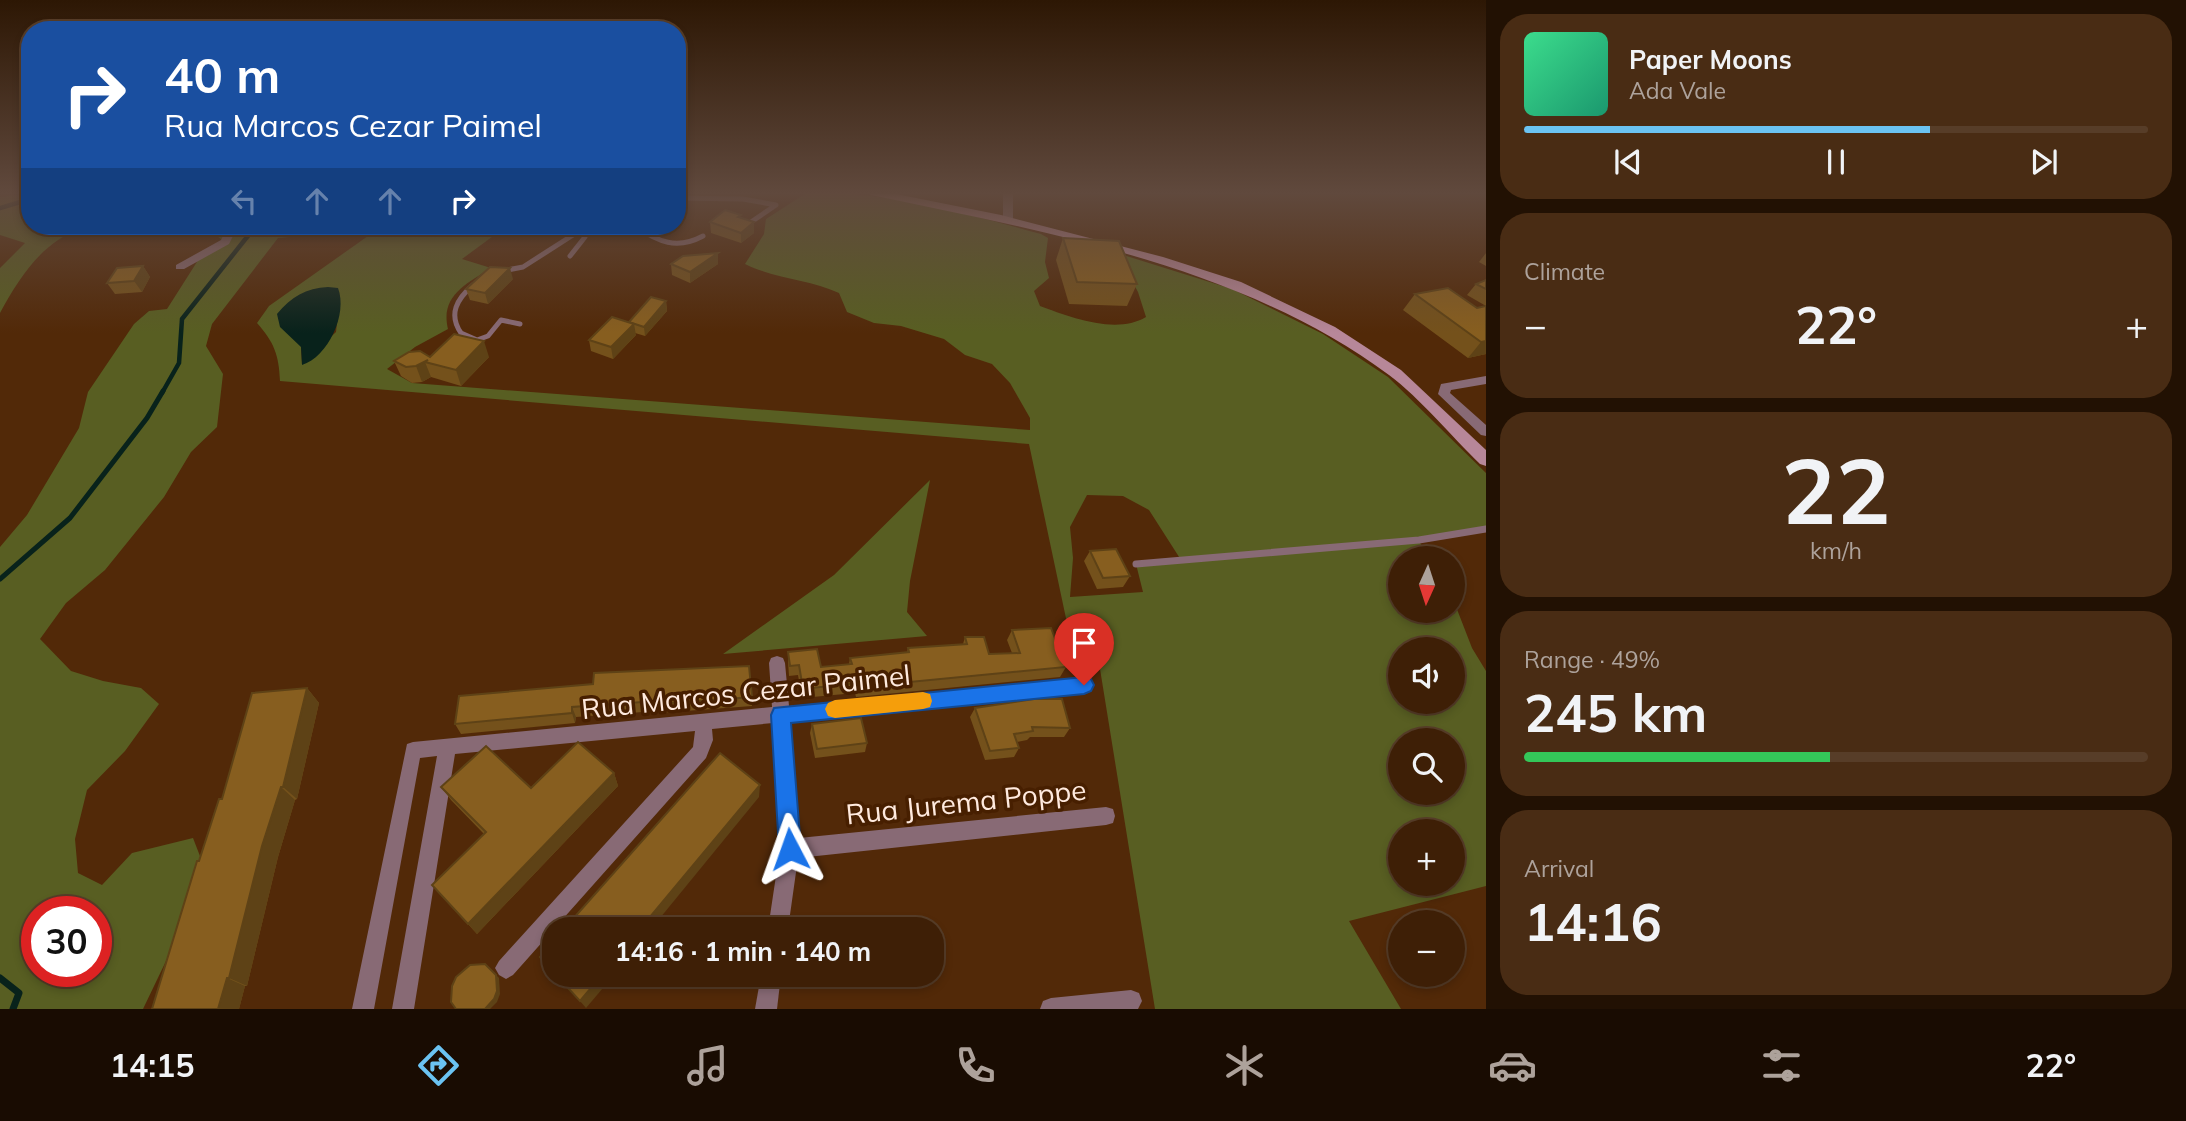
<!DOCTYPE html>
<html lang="en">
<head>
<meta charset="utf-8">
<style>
	:root { --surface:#3e1f06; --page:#492c14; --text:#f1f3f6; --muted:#ada29b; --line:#573d28; --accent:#6bc3f2 }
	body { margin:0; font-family:Mulish,sans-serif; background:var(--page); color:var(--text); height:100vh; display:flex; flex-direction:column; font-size:26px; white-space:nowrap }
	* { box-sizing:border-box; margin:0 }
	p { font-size:23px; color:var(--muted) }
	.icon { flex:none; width:38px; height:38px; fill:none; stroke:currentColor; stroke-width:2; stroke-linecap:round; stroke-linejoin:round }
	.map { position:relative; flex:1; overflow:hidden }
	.drawer { display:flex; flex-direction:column; gap:14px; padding:14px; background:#221103; width:700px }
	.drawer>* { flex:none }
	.hud { position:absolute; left:21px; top:21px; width:665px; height:214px; border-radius:28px; box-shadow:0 4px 10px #0003,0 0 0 2px var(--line); background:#1a4fa0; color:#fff; overflow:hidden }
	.needle { width:46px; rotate:183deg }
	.buttons { position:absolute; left:1388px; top:546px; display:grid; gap:14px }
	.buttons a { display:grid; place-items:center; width:77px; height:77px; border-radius:50%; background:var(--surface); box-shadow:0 4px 10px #0003,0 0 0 2px var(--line); font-size:35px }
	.speed { position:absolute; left:21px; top:896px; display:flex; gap:14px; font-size:35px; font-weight:700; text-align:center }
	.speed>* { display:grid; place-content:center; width:91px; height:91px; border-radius:50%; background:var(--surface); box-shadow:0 4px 10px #0003,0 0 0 2px var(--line); line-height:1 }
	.speed .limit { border:10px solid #d22; background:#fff; color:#111 }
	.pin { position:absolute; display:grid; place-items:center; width:60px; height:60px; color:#fff; margin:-72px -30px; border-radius:50% 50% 50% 0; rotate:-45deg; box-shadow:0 0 7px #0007 }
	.pin .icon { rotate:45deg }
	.me { position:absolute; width:77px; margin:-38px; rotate:356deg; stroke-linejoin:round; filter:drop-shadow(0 0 5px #0008) }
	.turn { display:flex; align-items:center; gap:24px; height:147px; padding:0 28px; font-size:32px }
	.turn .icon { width:91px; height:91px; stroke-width:2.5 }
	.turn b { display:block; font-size:49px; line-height:60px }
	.lanes { display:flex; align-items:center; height:66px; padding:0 28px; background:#0003; justify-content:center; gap:35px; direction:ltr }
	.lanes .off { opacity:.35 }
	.big { font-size:52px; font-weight:700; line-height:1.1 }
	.drawer .card { flex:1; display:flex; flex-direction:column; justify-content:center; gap:10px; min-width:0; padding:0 24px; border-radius:28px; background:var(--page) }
	.drawer .dial { align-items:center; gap:0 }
	.dial b { font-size:91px; line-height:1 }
	.song { display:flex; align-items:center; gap:21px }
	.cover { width:84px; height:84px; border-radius:10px; background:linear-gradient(135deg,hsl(150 70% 55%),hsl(160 70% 35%)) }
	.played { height:7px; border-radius:4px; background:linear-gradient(90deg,var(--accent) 65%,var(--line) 65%) }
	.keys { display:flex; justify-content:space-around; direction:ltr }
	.heat { display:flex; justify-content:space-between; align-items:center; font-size:38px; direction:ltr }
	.charge { height:10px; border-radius:5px; background:linear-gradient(90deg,#34c759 49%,var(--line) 0) }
	.trip { position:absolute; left:542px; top:917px; width:402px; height:70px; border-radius:28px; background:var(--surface); box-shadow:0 4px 10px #0003,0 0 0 2px var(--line); font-weight:700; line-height:70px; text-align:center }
	.dock { display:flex; height:112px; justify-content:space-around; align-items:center; background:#190c02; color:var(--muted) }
	.dock .icon { width:49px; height:49px }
	.dock .active { color:var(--accent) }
	.dock b { font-size:32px; color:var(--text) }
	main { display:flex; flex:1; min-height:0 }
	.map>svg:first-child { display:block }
	.green { fill:#585e22; fill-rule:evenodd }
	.water { fill:#08221b }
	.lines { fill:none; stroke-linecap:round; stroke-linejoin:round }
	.stream-far2 { stroke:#08221b; stroke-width:4.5 }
	.stream-far1 { stroke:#08221b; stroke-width:5 }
	.stream { stroke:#08221b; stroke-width:7 }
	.lane-far1 { stroke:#886a75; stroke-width:5 }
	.lane { stroke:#886a75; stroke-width:7 }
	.street { fill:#886a75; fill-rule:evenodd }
	.secondary { fill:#b78799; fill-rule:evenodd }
	.wall { fill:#74511b }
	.shaded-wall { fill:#5e4216 }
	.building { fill:#875e1f; stroke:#5e4216; stroke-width:2 }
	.route { fill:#1a73e8; stroke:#114b97; stroke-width:2 }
	.slow { fill:#f59e0b }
	.labels { text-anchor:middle; stroke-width:7; stroke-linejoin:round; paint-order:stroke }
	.near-street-label { font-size:28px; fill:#ffeade; stroke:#471f00 }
</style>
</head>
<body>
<main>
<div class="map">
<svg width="1486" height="1009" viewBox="0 0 1486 1009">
	<rect width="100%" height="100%" fill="#522908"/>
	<g class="green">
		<path d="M 808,192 C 887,192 965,213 1041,234 L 1048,238 L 1045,262 L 1049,278 L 1034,291 L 1040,306 C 1070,317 1116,335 1146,317 L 1138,292 L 1117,253 L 1232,289 L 1323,334 L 1388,377 L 1486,473 L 1486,529 L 1419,541 L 1429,558 L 1400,558 L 1400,611 L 1452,611 L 1453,599 L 1472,648 L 1486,671 L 1486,886 L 1349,921 L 1401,1009 L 1155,1009 L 1095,638 L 1067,623 L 1029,444 L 280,381 C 279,355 274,342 257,323 L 269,306 L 368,236 L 369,230 L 278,238 L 212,324 L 206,346 L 223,374 L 217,427 L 191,452 L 164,497 L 105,570 L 66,603 L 40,639 L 71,671 L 103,681 L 141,688 L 159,704 L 125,751 L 87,790 L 75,839 L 78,873 L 102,885 L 132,853 L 193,838 L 205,869 L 190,911 L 143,1009 L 0,1009 L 0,547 L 27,515 L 79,428 L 88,392 L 134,324 L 149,311 L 167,309 L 202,254 L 225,242 L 217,236 L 78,230 C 41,243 18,280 0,313 L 0,268 L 25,243 L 0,235 L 0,197 L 30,193 L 30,226 L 532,226 L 521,236 L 500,231 L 462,259 L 491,268 C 466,284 440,296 448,329 L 415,347 L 387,369 L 412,383 L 1030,430 L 1030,418 L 1010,383 L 992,364 L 965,355 L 944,339 L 901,326 L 874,323 L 847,312 L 839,293 C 809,279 775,279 745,264 L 764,234 L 766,219 ZM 340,295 L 336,332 L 302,364 L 301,347 ZM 1087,495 L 1123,496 L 1149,510 L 1181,560 L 1136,564 L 1143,592 L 1070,597 L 1073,558 L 1070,527 ZM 1400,649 L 1452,649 L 1452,702 L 1400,702 ZM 1400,740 L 1452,740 L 1452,793 L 1400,793 ZM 1400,831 L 1452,831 L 1452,884 L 1400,884 ZM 37,912 L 96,912 L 96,971 L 37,971 Z"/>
		<path d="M 930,480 L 910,581 L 907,612 L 927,636 L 723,654 L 834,575 Z"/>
	</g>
	<path class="water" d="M 328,287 L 338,288 C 348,314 328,357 302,365 L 301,347 L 280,327 L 277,314 C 291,297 306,288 328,287 Z"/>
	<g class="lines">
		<g class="stream-far2">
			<path d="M 0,208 L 30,199"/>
			<path d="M 162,393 L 179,363 L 182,319 L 251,232 L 251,226"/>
		</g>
		<path class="stream-far1" d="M 0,579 L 70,518 L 147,418 L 163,391"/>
		<path class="stream" d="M 0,978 L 19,993 L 13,1009"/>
		<g class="lane-far1">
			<path d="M 677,198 L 743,199 L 776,205 L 751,222"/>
			<path d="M 635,226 C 658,242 677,250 703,236"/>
			<path d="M 570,256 L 585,237 L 586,227"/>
			<path d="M 502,271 L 523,267 L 587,226"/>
			<path d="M 473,285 C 457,299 448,314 461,333 L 477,340 L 488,336 L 501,320 L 520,324"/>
		</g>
		<path class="lane" d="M 1136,564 L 1419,540 L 1486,529"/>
		<g class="street">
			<path d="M 1003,192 L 1013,192 L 1013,220 L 1008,223 L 1003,220 Z"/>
			<path d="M 228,226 L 238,226 L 229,244 L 184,269 L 176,269 L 176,265 L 221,240 Z"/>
			<path d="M 1486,376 L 1486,384 L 1451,390 L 1450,393 L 1486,425 L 1486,436 L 1481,435 L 1438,394 L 1441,384 Z"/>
			<path d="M 777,656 L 783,658 L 785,663 L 789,706 L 1084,677 L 1090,680 L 1092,685 L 1090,690 L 1084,693 L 790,721 L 799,838 L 1106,807 L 1113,809 L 1115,816 L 1113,823 L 1106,825 L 798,858 L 788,929 L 768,929 L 780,849 L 773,723 L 712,729 L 713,740 L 706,758 L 513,975 L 506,979 L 499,975 L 495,968 L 499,961 L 693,747 L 695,731 L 455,754 L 414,1009 L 392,1009 L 437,756 L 420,758 L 374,1009 L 352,1009 L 407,744 L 413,742 L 772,707 L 769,663 L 771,658 Z"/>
			<path d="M 761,975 L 781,975 L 777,1009 L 755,1009 Z"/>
			<path d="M 1131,990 L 1139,993 L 1142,1001 L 1138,1009 L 1040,1009 L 1043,1001 L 1051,998 Z"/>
		</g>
		<path class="secondary" d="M 865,192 L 886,192 L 1001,215 L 1163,257 L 1241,282 L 1335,327 L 1401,370 L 1486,450 L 1486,466 L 1480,464 C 1452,437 1420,398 1389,375 C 1242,266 1047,232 871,195 Z"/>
	</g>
	<g class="wall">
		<path d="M 741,218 L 754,233 L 741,243 L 711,233 L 710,222 Z"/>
		<path d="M 1063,238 L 1137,284 L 1127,306 L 1069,304 L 1056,260 Z"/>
		<path d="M 718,253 L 718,264 L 690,283 L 672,275 L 671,264 Z"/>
		<path d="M 1486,253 L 1486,266 L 1479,262 Z"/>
		<path d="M 143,266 L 150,277 L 142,292 L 115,294 L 107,283 Z"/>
		<path d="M 513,279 L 488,304 L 470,300 L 466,289 Z"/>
		<path d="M 1486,280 L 1486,306 L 1467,295 L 1476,284 Z"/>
		<path d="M 1415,294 L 1477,308 L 1486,306 L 1486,354 L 1468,358 L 1403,310 Z"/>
		<path d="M 666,301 L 667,311 L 645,336 L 635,333 L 636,335 L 613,359 L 591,351 L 589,340 L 629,322 Z"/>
		<path d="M 430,357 L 489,357 L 461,386 L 431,377 L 422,382 L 412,383 L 401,376 L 394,361 Z"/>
		<path d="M 1090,551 L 1130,576 L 1123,587 L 1097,589 L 1084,561 Z"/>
		<path d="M 1012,630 L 1066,667 L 1060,677 L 856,697 L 855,693 L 802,698 L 798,675 L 789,676 L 788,662 L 788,652 L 821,667 L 849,664 L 850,658 L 907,652 L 908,648 L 963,644 L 965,637 L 989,654 L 1012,653 L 1007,640 Z"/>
		<path d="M 307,688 L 319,703 L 297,799 L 295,800 L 278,857 L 247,986 L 245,986 L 239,1009 L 152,1009 L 199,861 Z"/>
		<path d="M 459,696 L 752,697 L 752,706 L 644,714 L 643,712 L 576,717 L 575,723 L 461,734 L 455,724 Z"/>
		<path d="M 975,708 L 1070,728 L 1064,737 L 1030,737 L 1027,740 L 1017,742 L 1019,748 L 1014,757 L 985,760 L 970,717 Z"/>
		<path d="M 812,724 L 867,743 L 865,752 L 815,758 L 810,733 Z"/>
		<path d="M 614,773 L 618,786 L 477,934 L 468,924 L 484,834 L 451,800 L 441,787 L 531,788 Z"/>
	</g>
	<g class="shaded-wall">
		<path d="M 754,222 L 754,233 L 741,243 L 741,233 Z"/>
		<path d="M 718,253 L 718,264 L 690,283 L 690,272 Z"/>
		<path d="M 143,266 L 150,277 L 142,292 L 134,281 Z"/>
		<path d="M 510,268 L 513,279 L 488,304 L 485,293 Z"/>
		<path d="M 666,301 L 667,311 L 645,336 L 644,327 Z"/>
		<path d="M 634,324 L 636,335 L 613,359 L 611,347 Z"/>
		<path d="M 484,341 L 489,357 L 461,386 L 456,370 Z"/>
		<path d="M 1486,341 L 1486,354 L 1468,358 L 1481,342 Z"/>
		<path d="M 428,360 L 425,362 L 431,377 L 422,382 L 416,366 Z"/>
		<path d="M 307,688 L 319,703 L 297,799 L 283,787 Z"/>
		<path d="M 572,707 L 576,717 L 575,723 L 572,713 Z"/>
		<path d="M 614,773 L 618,786 L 477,934 L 468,924 Z"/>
		<path d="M 760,785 L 759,797 L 651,929 L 640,929 Z"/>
		<path d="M 281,787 L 295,800 L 278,857 L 247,986 L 229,978 L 262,846 Z"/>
		<path d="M 485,964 L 499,978 L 500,994 L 497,1002 L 490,1009 L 485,1009 Z"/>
		<path d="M 602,975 L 614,975 L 586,1008 L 580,1001 Z"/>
		<path d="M 227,978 L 245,986 L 239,1009 L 218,1009 Z"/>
	</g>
	<g class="building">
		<path d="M 725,210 L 741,215 L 738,217 L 754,222 L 741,233 L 710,222 Z"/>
		<path d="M 1063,238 L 1119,241 L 1137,284 L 1077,282 Z"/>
		<path d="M 718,253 L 690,272 L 671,264 L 683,256 Z"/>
		<path d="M 143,266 L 134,281 L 107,283 L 117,268 Z"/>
		<path d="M 490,267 L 510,268 L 485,293 L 466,289 Z"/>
		<path d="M 1486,280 L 1486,289 L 1476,284 Z"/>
		<path d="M 1448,288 L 1477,308 L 1486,306 L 1486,341 L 1481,342 L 1415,294 Z"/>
		<path d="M 651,297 L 666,301 L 644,327 L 629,322 Z"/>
		<path d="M 612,317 L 634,324 L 611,347 L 589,340 Z"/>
		<path d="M 454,334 L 484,341 L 456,370 L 425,362 L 428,360 L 416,366 L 406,367 L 394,361 L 409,352 L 420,351 L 430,357 Z"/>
		<path d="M 1116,549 L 1130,576 L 1103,578 L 1090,551 Z"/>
		<path d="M 1051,628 L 1066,667 L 858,687 L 857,683 L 803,689 L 799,665 L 790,666 L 788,652 L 817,649 L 821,667 L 852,664 L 850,658 L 909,652 L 908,648 L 967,644 L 965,637 L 984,637 L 989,654 L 1020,653 L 1012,630 Z"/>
		<path d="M 749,666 L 752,697 L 642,705 L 642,702 L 572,707 L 572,713 L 455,724 L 459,696 L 593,684 L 594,673 Z"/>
		<path d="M 307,688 L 283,787 L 281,787 L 262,846 L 229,978 L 227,978 L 218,1009 L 152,1009 L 197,861 L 199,861 L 219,799 L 222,799 L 252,693 Z"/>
		<path d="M 1034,699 L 1062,699 L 1070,728 L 1032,727 L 1033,731 L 1014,734 L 1019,748 L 990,751 L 975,708 Z"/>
		<path d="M 861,718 L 867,743 L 817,749 L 812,724 Z"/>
		<path d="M 578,742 L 614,773 L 468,924 L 432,885 L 486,832 L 441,787 L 486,746 L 531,788 Z"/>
		<path d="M 720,753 L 760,785 L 640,929 L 564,929 Z"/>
		<path d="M 555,940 L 555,974 L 540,957 Z"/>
		<path d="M 485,964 L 496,975 L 497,991 L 494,999 L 485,1009 L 456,1009 L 451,1002 L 452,986 L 456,977 L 470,965 Z"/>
		<path d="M 556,975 L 602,975 L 580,1001 Z"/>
	</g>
	<linearGradient id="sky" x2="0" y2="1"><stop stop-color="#2d1704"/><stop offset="0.58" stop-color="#60493d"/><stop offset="1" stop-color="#60493d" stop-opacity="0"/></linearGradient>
	<rect width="1486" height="333" fill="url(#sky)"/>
	<path class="route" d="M 1084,677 L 1091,679 L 1094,685 L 1091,691 L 1084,694 L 791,723 L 801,849 L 797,857 L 790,860 L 782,857 L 779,849 L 771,715 L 774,708 Z"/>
	<path class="slow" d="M 923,692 L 930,694 L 932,701 L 930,707 L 923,709 L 835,718 L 828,716 L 825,709 L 828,703 L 835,700 Z"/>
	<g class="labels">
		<g class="near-street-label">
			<text transform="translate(746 692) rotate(-6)" y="10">Rua Marcos Cezar Paimel</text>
			<text transform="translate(966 802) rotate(-6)" y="10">Rua Jurema Poppe</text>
		</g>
	</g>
</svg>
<div class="buttons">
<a><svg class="needle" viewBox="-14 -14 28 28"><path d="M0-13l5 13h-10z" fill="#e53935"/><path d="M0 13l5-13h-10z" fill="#ada29b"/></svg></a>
<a><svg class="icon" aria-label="sound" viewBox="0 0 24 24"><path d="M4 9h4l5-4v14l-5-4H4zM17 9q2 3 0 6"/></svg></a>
<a><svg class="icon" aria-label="search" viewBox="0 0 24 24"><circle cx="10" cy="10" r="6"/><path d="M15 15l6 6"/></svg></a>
<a>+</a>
<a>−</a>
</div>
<div class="speed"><div class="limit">30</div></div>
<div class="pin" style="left:1084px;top:685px;background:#d93025"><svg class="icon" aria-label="arrive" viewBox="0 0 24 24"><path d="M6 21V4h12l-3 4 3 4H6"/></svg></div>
<svg class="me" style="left:790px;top:849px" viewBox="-20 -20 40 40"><path d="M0-17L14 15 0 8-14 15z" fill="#1a73e8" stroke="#fff" stroke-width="4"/></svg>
<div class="trip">14:16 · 1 min · 140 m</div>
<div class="hud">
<div class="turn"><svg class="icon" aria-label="right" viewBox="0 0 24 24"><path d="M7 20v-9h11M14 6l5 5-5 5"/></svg><div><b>40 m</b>Rua Marcos Cezar Paimel</div></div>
<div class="lanes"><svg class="icon off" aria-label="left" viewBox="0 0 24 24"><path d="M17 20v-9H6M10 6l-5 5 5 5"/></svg><svg class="icon off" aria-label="ahead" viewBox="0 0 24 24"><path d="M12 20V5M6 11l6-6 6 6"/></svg><svg class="icon off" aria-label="ahead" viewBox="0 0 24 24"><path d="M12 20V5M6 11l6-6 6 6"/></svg><svg class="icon" aria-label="right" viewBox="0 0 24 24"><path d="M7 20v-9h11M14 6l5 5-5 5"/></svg></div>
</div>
</div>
<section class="drawer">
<div class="card">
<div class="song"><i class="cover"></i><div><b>Paper Moons</b><p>Ada Vale</p></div></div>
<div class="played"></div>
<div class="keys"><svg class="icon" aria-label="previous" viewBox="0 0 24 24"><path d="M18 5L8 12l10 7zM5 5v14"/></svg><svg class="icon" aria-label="pause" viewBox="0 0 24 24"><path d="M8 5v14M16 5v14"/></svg><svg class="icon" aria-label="next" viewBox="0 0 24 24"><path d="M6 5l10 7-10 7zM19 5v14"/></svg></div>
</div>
<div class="card"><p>Climate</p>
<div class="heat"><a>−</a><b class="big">22°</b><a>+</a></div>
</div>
<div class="card dial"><b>22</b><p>km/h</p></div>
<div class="card"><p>Range · 49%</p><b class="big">245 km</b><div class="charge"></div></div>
<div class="card"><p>Arrival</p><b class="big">14:16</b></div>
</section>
</main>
<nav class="dock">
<b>14:15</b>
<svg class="icon active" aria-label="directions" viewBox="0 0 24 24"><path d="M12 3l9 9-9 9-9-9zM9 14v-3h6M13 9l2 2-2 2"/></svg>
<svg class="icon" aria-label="music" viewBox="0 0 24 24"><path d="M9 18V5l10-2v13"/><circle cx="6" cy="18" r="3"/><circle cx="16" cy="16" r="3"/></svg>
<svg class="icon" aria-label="phone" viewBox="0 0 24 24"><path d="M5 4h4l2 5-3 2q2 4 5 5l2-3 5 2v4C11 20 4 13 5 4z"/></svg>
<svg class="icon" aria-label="climate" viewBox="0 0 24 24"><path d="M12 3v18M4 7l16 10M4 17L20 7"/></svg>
<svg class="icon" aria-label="car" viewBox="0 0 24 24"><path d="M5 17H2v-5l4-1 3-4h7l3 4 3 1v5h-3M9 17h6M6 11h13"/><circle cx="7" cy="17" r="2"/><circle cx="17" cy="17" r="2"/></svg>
<svg class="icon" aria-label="filters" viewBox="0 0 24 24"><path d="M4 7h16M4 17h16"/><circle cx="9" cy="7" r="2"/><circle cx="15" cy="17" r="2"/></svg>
<b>22°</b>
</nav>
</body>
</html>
